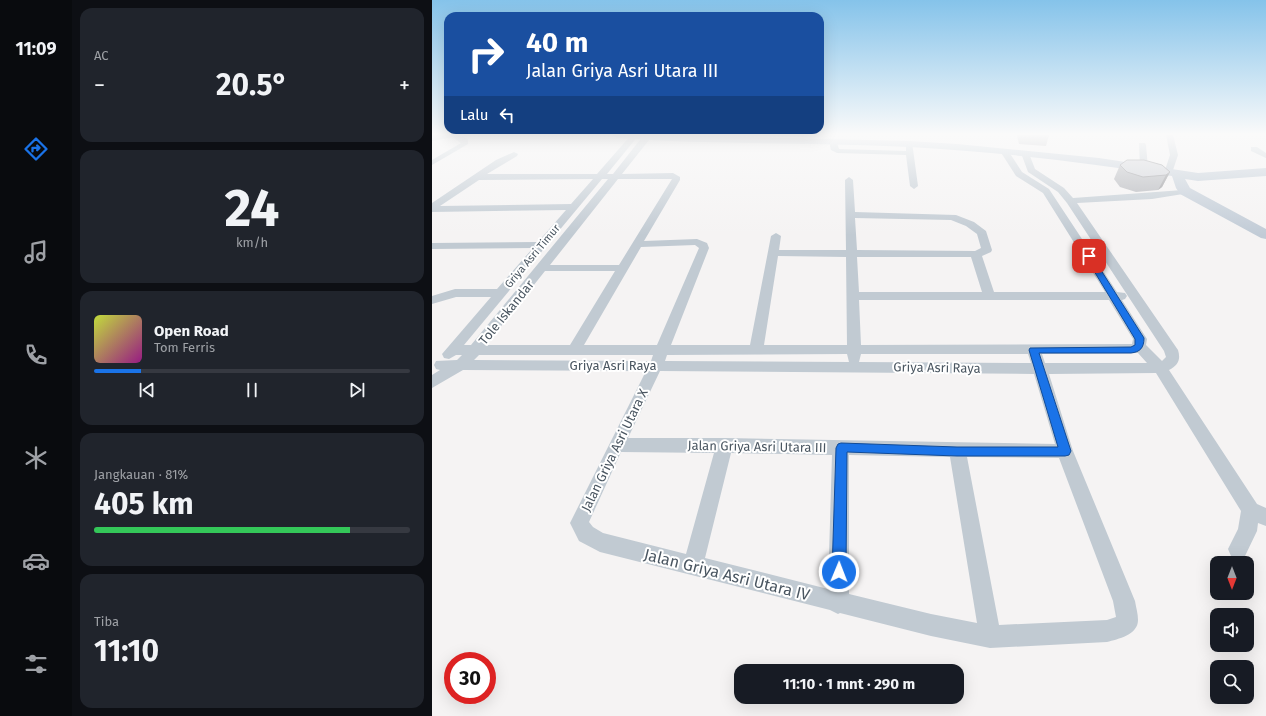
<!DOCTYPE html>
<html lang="id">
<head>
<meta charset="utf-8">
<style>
	:root { --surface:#171b24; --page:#20242c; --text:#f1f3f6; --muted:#9ea1a6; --line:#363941; --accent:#1a73e8 }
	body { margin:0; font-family:"Fira Sans",sans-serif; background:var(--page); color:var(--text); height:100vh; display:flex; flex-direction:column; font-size:15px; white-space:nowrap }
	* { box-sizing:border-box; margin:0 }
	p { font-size:13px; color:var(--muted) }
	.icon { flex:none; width:22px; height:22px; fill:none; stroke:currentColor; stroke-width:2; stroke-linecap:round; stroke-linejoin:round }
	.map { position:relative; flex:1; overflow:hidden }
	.details { display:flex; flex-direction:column; gap:8px; padding:8px; background:#0d0f14; width:360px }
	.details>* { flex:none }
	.top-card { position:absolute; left:12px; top:12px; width:380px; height:122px; border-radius:12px; box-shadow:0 4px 16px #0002; background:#1a4fa0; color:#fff; overflow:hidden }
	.needle { width:26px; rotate:180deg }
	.fabs { position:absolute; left:778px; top:556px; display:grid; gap:8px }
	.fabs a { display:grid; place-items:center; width:44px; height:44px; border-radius:8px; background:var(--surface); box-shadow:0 4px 16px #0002; font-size:20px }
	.speed { position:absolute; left:12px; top:652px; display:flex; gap:8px; font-size:20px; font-weight:700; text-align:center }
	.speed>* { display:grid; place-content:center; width:52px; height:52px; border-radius:50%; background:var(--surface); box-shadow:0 4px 16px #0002; line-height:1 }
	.speed .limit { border:6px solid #d22; background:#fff; color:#111 }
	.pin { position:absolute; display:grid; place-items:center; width:34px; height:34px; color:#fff; margin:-17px; border-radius:8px; box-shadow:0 2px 6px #0006 }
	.me { position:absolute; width:44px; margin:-22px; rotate:1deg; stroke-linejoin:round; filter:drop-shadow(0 0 3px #0008) }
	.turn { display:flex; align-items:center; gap:14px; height:84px; padding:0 16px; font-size:18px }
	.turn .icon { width:52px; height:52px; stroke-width:2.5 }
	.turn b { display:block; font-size:28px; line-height:34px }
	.then { display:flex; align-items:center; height:38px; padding:0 16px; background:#0003; gap:8px; font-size:15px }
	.big { font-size:30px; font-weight:700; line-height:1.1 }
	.details .card { flex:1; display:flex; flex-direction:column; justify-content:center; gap:6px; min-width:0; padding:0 14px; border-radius:12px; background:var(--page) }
	.details .dial { align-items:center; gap:0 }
	.dial b { font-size:52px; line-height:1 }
	.song { display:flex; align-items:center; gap:12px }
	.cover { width:48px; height:48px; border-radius:6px; background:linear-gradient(135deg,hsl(70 70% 55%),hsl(310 70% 35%)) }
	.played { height:4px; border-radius:2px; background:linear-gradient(90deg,var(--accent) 15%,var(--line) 15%) }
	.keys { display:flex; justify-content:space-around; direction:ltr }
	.heat { display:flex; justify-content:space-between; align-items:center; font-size:22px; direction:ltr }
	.charge { height:6px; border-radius:3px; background:linear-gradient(90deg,#34c759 81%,var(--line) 0) }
	.trip { position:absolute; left:302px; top:664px; width:230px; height:40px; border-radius:12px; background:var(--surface); box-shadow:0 4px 16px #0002; font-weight:700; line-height:40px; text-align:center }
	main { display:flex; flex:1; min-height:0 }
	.tab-bar { display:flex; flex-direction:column; width:72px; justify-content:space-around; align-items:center; background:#090b0e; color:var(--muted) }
	.tab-bar .icon { width:28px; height:28px }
	.tab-bar .selected { color:var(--accent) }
	.tab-bar b { font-size:18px; color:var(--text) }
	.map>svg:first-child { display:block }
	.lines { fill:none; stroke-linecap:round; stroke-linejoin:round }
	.street { fill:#c1cad2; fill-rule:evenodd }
	.secondary { fill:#c1cbd6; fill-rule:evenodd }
	.wall { fill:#b0b2b7 }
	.shaded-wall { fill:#909195 }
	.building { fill:#cdcfd5; stroke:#909195 }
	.route { fill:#1a73e8; stroke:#114b97 }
	.labels { text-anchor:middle; stroke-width:4; stroke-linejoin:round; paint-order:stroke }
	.far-street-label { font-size:11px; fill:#4a5661; stroke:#fff }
	.street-label { font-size:13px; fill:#4a5661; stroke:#fff }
	.near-street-label { font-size:16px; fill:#4a5661; stroke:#fff }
</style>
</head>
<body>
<main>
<nav class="tab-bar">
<b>11:09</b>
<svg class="icon selected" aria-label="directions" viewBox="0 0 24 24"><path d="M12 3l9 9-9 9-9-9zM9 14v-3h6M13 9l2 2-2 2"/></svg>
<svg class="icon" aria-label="music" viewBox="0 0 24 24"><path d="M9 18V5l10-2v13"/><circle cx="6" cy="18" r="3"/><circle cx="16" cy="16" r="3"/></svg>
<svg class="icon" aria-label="phone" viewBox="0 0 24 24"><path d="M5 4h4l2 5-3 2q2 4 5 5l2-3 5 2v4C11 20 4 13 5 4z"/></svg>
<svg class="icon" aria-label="climate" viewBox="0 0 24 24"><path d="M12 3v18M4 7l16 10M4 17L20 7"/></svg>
<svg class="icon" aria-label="car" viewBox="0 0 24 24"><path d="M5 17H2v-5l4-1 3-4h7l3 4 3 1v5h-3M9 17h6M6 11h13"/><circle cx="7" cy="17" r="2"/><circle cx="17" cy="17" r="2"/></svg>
<svg class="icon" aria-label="filters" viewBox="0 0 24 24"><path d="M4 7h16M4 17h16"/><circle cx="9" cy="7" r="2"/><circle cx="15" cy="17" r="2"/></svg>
</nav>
<section class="details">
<div class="card"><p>AC</p>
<div class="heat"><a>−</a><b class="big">20.5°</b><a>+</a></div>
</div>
<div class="card dial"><b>24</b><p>km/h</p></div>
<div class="card">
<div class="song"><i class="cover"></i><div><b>Open Road</b><p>Tom Ferris</p></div></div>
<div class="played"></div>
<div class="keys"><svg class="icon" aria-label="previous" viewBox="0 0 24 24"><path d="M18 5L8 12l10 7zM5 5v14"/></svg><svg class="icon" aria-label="pause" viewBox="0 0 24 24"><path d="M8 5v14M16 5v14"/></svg><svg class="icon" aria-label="next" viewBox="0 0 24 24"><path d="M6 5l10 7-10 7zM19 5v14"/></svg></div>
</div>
<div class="card"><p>Jangkauan · 81%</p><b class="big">405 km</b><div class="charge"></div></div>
<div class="card"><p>Tiba</p><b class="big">11:10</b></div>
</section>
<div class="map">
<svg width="834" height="716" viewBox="0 0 834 716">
	<rect width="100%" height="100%" fill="#f5f3f3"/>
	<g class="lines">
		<g class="street">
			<path d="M 18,135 L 26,135 L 36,139 L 36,144 L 0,165 L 0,160 L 29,143 Z"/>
			<path d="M 199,135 L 206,136 L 175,174 L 181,174 L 211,136 L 214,135 L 222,135 L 217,140 L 190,174 L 241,173 L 248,177 L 248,180 L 212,241 L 265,239 L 275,243 L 277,248 L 239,345 L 318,345 L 339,236 L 344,233 L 349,236 L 347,250 L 414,250 L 413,180 L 417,177 L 421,180 L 423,212 L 524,215 L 542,222 L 554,231 L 560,250 L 559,252 L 550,256 L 562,292 L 673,292 L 611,193 L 584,176 L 568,151 L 572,149 L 575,149 L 590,172 L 617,189 L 685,292 L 693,293 L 695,296 L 693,299 L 690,300 L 715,339 L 714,345 L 730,361 L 734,357 L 732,351 L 635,203 L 626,192 L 596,172 L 589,153 L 590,151 L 596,151 L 603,169 L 632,188 L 641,198 L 751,190 L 753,192 L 751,194 L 720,199 L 645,203 L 746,350 C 749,360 746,365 737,370 L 825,504 L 834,508 L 834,526 L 826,523 L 825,531 L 813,556 L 806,559 L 799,556 L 796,549 L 806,529 L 809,511 L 724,373 L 617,374 L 641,451 L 703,601 C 704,607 706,614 706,620 C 706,635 686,639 675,642 L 558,648 L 499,636 L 408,613 L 406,614 L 398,610 L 168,552 L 147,541 L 138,523 L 214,371 L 31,370 L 0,388 L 0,375 L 8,370 L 4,369 L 2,365 L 4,361 L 25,360 L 30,355 L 24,355 L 17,359 L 12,358 L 10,354 L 59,297 L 24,297 L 0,304 L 0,296 L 23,289 L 65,289 L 101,248 L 0,249 L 0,243 L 106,242 L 134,210 L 0,212 L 0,203 L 64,160 L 82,152 L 86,154 L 85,156 L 55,174 L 165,174 ZM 161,179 L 139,204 L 8,206 L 47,180 ZM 170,179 L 176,179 L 39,345 L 32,345 ZM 186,179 L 240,179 L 187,265 L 118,265 ZM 423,218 L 519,220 L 534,226 L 545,234 L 549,248 L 543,251 L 425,250 ZM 263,245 L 267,248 L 225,345 L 152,345 L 209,247 ZM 346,256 L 414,257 L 415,345 L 332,345 ZM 425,257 L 539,257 L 550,292 L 427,292 ZM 113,271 L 183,271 L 138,345 L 54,345 ZM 427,300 L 677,300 L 701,339 L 700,344 L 429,345 ZM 706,353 L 715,363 L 613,363 L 610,354 ZM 415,354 L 417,362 L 233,361 L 235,355 ZM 429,354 L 596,354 L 599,363 L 427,362 ZM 47,355 L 221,355 L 219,361 L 42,360 ZM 228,371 L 602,374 L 623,444 L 293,438 L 196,438 ZM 189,452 L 282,453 L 254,554 L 171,533 L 161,527 L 157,522 ZM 299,453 L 400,455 L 396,589 L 273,558 ZM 417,455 L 518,457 L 545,623 L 499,614 L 417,594 ZM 535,457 L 627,458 L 681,601 L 684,617 L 675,620 L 567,625 Z"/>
			<path d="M 734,135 L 741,135 L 746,155 L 740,173 L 736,176 L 732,173 L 738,155 Z"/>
			<path d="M 398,140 L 404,140 L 407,149 L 474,151 L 474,142 L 480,142 L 486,186 L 482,189 L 478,186 L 474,155 L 405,153 L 399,150 L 397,142 Z"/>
			<path d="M 707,143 L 713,143 L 714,145 L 716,168 L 712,171 L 708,168 Z"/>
			<path d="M 819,147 L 825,147 L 834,153 L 834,158 L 819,151 Z"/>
		</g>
		<g class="secondary">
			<path d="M 0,135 L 22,135 L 21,137 L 0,141 Z"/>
			<path d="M 180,135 L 229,135 L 477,141 L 525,144 L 667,158 L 766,173 L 834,168 L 834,176 L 766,181 L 753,179 L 758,188 L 834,229 L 834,239 L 829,238 L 748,194 L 744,188 L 740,176 C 653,162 566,152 478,147 C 381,142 283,145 185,138 Z"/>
		</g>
	</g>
	<g class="wall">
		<path d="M 585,135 L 617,135 L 614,146 L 587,144 Z"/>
		<path d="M 688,165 L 738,172 L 730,187 L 726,190 L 704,192 L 688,187 L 682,179 Z"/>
	</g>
	<path class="shaded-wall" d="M 738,172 L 730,187 L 726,190 L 734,175 Z"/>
	<path class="building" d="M 695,160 L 712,160 L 730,165 L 738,172 L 734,175 L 711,177 L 695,172 L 688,165 Z"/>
	<linearGradient id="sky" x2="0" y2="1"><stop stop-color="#85c3ea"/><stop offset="0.57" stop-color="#fafafa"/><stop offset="1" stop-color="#fafafa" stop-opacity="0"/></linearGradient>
	<rect width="834" height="235" fill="url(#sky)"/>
	<path class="route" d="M 654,254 L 657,254 L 660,256 L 712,338 C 712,348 708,352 699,353 L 607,353 L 639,451 L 637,455 L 633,456 L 525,456 L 415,452 L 414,572 L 412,577 L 407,579 L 402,577 L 400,572 L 404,448 L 406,444 L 409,443 L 525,447 L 626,447 L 597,350 L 598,348 L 699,347 L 703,345 L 703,339 L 653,256 Z"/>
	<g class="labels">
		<g class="far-street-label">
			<text transform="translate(100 256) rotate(-50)" y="4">Griya Asri Timur</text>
		</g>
		<g class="street-label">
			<text transform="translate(74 312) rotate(-51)" y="5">Tole Iskandar</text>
			<text x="181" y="370">Griya Asri Raya</text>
			<text transform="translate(505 367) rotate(1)" y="5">Griya Asri Raya</text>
			<text transform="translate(325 446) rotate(1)" y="5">Jalan Griya Asri Utara III</text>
			<text transform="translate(182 450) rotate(-64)" y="5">Jalan Griya Asri Utara X</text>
		</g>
		<g class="near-street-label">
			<text transform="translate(295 574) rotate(14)" y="6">Jalan Griya Asri Utara IV</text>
		</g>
	</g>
</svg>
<div class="fabs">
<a><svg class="needle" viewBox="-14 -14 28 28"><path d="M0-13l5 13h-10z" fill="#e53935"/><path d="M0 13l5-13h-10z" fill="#9ea1a6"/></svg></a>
<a><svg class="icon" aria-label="sound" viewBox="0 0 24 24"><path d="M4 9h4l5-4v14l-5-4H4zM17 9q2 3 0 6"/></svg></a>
<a><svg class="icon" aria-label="search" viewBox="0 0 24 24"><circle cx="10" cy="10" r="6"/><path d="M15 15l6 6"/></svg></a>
</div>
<div class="speed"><div class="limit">30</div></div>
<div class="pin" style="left:657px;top:256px;background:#d93025"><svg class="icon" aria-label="arrive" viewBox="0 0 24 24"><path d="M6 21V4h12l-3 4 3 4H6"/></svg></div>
<svg class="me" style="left:407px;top:572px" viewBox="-20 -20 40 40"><circle r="17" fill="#1a73e8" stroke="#fff" stroke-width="3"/><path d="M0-11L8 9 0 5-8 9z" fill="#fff"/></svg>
<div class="trip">11:10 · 1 mnt · 290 m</div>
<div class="top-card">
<div class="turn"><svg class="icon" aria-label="right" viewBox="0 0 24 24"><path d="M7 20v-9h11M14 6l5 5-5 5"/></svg><div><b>40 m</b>Jalan Griya Asri Utara III</div></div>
<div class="then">Lalu<svg class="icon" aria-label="left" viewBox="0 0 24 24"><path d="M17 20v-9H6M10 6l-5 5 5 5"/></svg></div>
</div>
</div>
</main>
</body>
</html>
